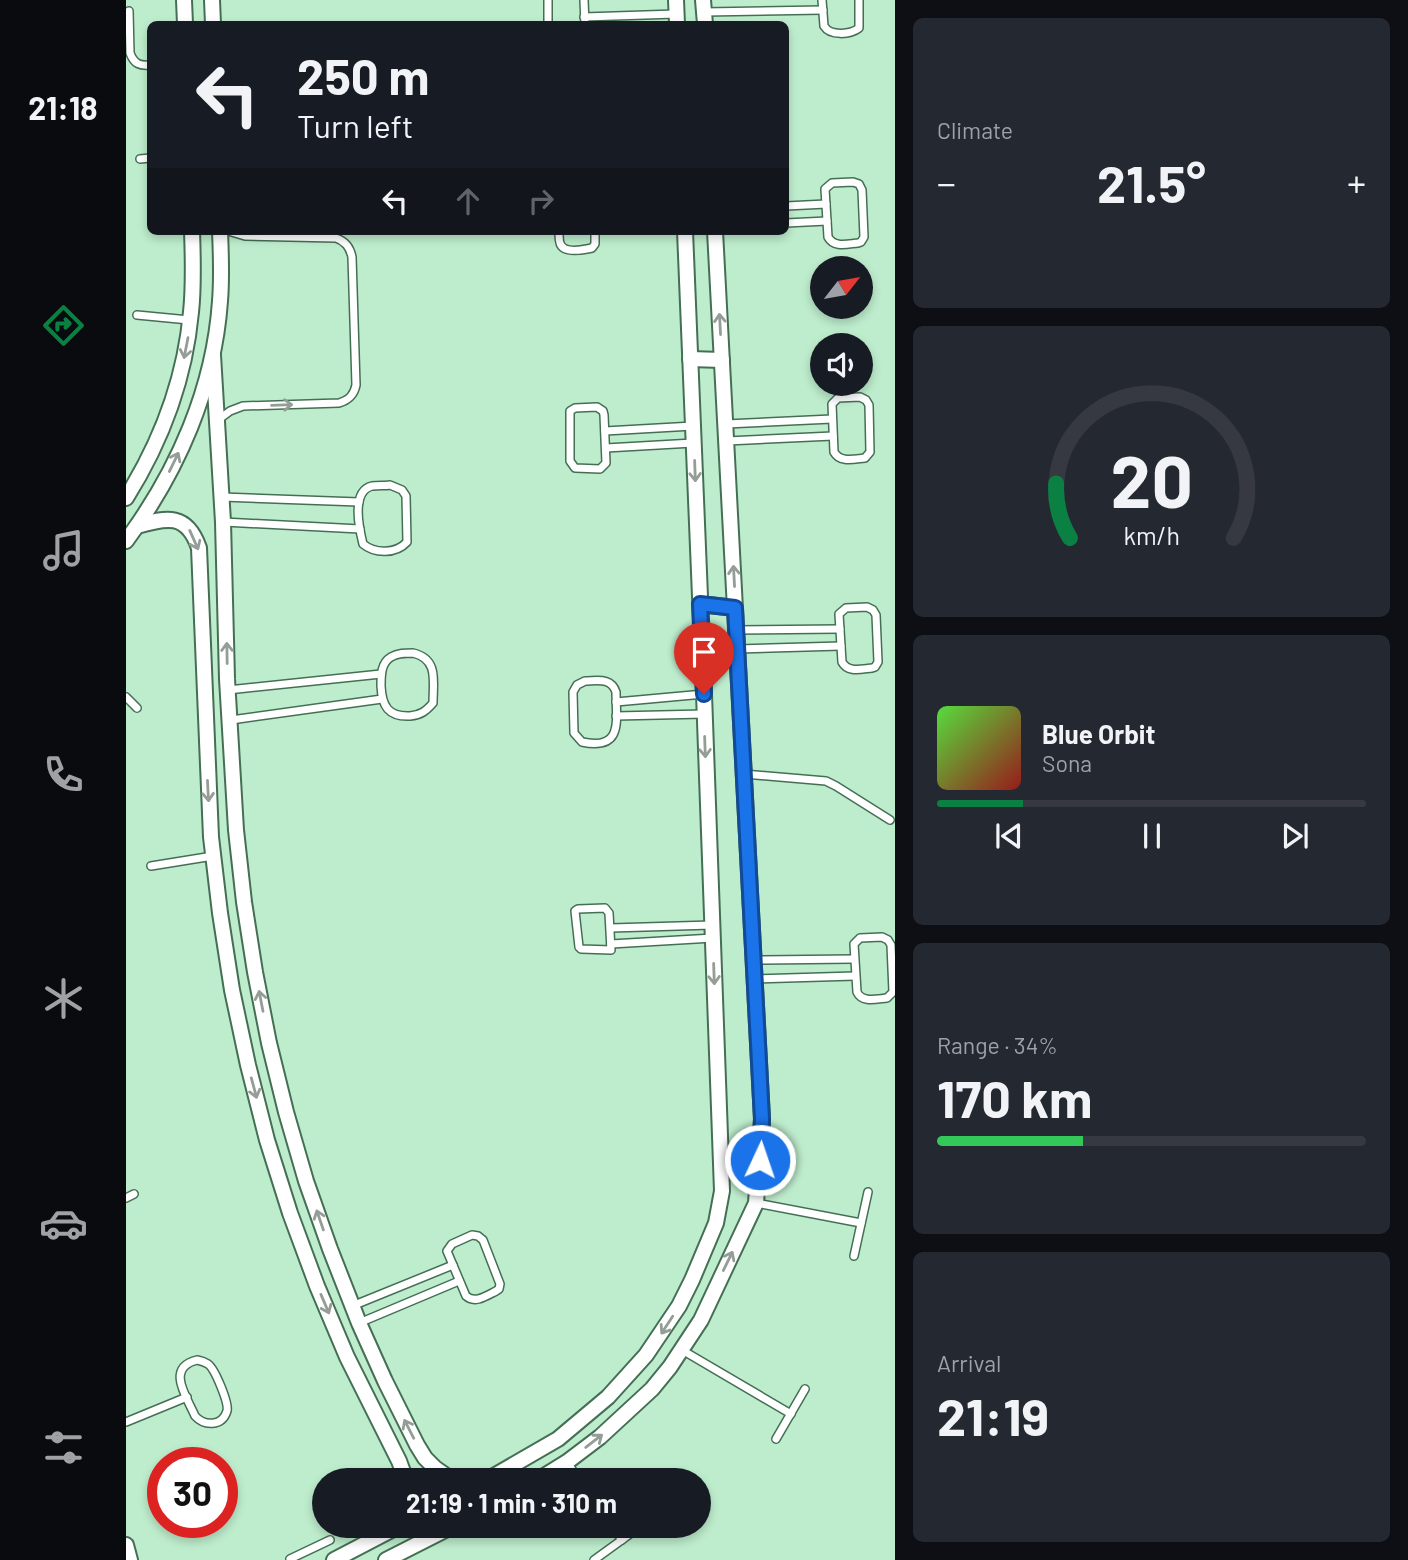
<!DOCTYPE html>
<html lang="en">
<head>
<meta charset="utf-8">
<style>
	:root { --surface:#171b24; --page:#242831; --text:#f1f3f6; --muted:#9ea1a6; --line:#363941; --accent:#0b8043 }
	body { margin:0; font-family:Barlow,sans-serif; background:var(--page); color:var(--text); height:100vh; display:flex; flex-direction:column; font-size:26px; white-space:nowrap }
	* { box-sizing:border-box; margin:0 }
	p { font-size:23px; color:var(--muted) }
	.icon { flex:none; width:38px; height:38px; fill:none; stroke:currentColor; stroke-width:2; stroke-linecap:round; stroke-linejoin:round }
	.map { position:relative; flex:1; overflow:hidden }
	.details { display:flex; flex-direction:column; gap:18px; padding:18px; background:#0d0f14; width:513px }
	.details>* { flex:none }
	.hud { position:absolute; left:21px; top:21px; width:642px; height:214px; border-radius:10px; box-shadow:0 4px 10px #0003; background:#171b24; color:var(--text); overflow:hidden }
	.needle { width:46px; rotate:59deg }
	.tools { position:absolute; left:684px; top:256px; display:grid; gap:14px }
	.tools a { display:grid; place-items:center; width:63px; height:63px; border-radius:50%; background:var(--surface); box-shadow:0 4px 10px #0003; font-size:35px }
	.speed { position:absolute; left:21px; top:1447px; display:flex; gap:14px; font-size:35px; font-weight:700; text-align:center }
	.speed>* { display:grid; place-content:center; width:91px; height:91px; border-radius:50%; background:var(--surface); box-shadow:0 4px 10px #0003; line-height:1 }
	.speed .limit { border:10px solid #d22; background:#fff; color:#111 }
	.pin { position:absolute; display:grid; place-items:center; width:60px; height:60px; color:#fff; margin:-72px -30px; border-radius:50% 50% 50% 0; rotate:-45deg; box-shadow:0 0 7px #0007 }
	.pin .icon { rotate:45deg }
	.me { position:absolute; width:77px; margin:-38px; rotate:3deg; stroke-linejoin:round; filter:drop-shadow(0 0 5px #0008) }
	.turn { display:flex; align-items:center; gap:24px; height:147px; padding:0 35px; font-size:32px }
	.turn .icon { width:91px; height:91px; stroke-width:2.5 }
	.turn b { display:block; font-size:49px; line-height:60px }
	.lanes { display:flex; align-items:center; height:66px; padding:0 35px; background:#0003; justify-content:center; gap:35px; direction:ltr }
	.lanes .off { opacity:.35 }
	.big { font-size:52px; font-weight:700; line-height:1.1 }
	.details .widget { flex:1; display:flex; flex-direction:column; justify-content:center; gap:10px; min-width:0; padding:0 24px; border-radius:10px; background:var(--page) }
	.details .dial { align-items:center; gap:0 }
	.dial svg { height:182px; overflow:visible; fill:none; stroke:var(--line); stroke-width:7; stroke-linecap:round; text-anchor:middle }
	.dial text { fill:var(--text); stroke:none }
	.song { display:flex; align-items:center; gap:21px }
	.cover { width:84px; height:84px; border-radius:10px; background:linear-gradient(135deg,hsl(110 70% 55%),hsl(0 70% 35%)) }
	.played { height:7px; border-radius:4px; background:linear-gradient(90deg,var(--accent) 20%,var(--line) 20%) }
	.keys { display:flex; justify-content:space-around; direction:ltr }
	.heat { display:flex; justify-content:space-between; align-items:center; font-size:38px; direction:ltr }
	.charge { height:10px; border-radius:5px; background:linear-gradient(90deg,#34c759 34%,var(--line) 0) }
	.trip { position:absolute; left:186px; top:1468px; width:399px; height:70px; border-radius:35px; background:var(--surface); box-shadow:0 4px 10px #0003; font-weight:700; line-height:70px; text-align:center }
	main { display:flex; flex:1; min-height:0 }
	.tabs { display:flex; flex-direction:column; width:126px; justify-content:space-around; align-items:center; background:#090b0e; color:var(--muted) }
	.tabs .icon { width:49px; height:49px }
	.tabs .active { color:var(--accent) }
	.tabs b { font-size:32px; color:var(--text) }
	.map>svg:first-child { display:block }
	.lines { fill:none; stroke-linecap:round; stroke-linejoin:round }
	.lane-casing { stroke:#456f54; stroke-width:10 }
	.street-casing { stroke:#456f54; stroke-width:18 }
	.lane { stroke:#fff; stroke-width:7 }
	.street { stroke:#fff; stroke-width:14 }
	.oneway { stroke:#949d96 }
	.route-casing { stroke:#114b97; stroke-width:18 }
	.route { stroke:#1a73e8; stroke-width:12 }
</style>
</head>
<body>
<main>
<nav class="tabs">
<b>21:18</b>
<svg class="icon active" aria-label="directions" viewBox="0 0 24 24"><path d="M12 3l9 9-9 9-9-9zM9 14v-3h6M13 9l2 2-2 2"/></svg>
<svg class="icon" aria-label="music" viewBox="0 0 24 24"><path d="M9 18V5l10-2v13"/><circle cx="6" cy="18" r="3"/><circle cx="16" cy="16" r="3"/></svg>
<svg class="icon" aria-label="phone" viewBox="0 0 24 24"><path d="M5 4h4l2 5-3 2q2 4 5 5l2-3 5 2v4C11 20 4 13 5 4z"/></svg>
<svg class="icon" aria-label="climate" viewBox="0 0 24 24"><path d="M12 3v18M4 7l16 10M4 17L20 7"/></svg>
<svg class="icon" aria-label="car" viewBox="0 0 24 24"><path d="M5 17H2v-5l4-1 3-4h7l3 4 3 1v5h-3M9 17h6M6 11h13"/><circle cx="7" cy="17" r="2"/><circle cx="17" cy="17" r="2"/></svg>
<svg class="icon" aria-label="filters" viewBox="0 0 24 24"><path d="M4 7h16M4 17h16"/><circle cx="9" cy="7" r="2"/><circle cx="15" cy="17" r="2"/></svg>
</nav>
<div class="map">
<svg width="770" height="1560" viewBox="0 0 770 1560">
	<rect width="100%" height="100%" fill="#beedcd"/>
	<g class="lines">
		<defs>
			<g id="lane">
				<path d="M 422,0 L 422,24"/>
				<path d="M 458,0 L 459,24"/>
				<path d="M 696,0 L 698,26 C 704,36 724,35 733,28 L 733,0"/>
				<path d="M 3,11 L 4,53 C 8,64 14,66 24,65"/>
				<path d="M 578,12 L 697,10"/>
				<path d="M 458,17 L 550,14"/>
				<path d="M 14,159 L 24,158"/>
				<path d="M 727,182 L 733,184 L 736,190 L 738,237 L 735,242 L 732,243 C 721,244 708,248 702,237 L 699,189 L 706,183 Z"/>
				<path d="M 660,206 L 700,204"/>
				<path d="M 660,223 L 701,221"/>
				<path d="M 433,231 C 433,232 433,242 434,243 C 437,254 457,250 466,248 L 469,244 L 469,231"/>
				<path d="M 11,315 L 63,320"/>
				<path d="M 734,397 L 740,400 L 743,405 L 744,452 L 739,458 C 728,459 714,463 708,452 L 706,404 L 712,398 Z"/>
				<path d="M 471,407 L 477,411 L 478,415 L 480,463 L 474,469 L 449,468 L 444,461 L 444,411 L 449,408 Z"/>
				<path d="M 92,420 L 104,411 L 117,406 L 213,403 C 223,400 228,395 230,385 L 226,257 C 224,247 219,241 210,238 L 119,236 L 102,231"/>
				<path d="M 600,424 L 706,419"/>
				<path d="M 479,431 L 567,426"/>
				<path d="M 601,441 L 707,436"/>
				<path d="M 480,448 L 567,443"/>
				<path d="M 264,485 L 276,490 L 280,496 L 281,542 C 270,554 249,554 237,544 C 233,528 225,491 246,486 C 252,485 259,486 264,485 Z"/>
				<path d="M 96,497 L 233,502"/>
				<path d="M 98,522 L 234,529"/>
				<path d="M 741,607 L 747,610 L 750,615 L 752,662 L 749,667 L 746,668 C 735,669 722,673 716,662 L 713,614 L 720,608 Z"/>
				<path d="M 610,630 L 714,629"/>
				<path d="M 611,649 L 715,646"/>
				<path d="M 287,653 C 313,659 307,682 307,703 C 300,711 295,715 284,716 C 262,717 256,706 255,686 C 255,675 255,663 265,657 C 272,653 279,653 287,653 Z"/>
				<path d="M 459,681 C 471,681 485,677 490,692 C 490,720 498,751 456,742 L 448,733 L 447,692 L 451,685 Z"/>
				<path d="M 102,690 L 255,674"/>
				<path d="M 0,697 L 11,708"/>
				<path d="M 490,702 L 578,694"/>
				<path d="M 490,716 L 578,714"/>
				<path d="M 105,720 L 256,699"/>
				<path d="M 618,774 L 700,781 L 710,786 L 764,820"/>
				<path d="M 25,866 L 87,856"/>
				<path d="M 479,908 L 483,913 L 485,950 L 455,949 L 453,947 L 449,911 L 452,909 Z"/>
				<path d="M 485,928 L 586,925"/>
				<path d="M 756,937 L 762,940 L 765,945 L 767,992 L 761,998 C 750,999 736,1003 731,992 L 728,944 L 734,938 Z"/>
				<path d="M 485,944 L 587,938"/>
				<path d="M 628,960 L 728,959"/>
				<path d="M 629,979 L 729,976"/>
				<path d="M 0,1198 L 8,1194"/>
				<path d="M 630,1203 L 735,1223"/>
				<path d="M 346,1235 L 352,1236 L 357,1240 L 374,1284 L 373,1289 L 370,1291 C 360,1296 349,1304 340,1296 L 321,1251 L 326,1244 Z"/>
				<path d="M 728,1256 L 742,1192"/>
				<path d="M 226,1306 L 327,1265"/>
				<path d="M 233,1323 L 333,1281"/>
				<path d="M 556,1350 L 665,1414"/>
				<path d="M 71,1360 C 76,1361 77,1361 82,1364 C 89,1369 103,1403 101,1411 C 96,1427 78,1426 69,1416 C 61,1397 39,1368 71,1360 Z"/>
				<path d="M 0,1422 L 61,1397"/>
				<path d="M 650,1439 L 679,1389"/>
				<path d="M 441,1462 L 453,1480"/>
				<path d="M 486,1526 L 496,1540"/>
				<path d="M 164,1559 L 204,1540"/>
				<path d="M 468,1560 L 515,1526"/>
			</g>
			<g id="street">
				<path d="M 58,0 L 59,24"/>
				<path d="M 86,0 L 87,24"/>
				<path d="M 550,0 L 551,24"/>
				<path d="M 577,0 L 579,24"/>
				<path d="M 87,355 L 97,522 L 101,679 L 110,830 L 118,902 L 129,972 L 143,1043 L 160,1112 L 180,1181 L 204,1249 L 233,1323 L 259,1381 L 291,1445 L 299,1458 L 309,1468 L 326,1480"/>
				<path d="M 564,359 L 596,360"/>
				<path d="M 0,498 C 35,442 59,378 65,312 C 68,285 67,258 66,231"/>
				<path d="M 11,526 C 41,517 61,513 73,548 L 85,837 L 94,913 L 106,990 L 122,1065 L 141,1140 L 164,1213 L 191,1286 L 221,1357 L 273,1461 L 280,1480"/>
				<path d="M 0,541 C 52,471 88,388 94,301 C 96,277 95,254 94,231"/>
				<path d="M 574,604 L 609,608"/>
				<path d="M 361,1480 L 432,1439 L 482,1397 L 520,1355 L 553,1306 L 566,1280 L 590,1223 L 596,1191 L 578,694 L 559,231"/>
				<path d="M 412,1480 L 441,1462 L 474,1437 L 526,1389 L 544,1367 L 575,1320 L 630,1203 L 636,1119 L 589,231"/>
				<path d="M 0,1545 L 4,1560"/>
				<path d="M 208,1560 L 273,1526"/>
				<path d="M 260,1560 L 327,1526"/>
			</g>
		</defs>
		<use href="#lane" class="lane-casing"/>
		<use href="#street" class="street-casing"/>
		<use href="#lane" class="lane"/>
		<use href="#street" class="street"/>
	</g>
	<defs><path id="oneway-shaft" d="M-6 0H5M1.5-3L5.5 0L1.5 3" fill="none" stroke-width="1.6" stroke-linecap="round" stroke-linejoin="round" transform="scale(1.75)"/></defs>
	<g class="oneway">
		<use href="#oneway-shaft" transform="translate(594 324) rotate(-93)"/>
		<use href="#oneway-shaft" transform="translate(60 348) rotate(101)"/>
		<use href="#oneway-shaft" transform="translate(156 405) rotate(-2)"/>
		<use href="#oneway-shaft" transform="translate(48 462) rotate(-64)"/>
		<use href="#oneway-shaft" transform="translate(569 471) rotate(88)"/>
		<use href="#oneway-shaft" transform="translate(68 540) rotate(66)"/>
		<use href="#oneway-shaft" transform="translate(608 576) rotate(-93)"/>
		<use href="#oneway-shaft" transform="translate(101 653) rotate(-91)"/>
		<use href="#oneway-shaft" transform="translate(579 747) rotate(88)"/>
		<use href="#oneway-shaft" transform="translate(82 791) rotate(87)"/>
		<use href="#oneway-shaft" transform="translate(588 974) rotate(88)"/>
		<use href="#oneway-shaft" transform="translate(135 1001) rotate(-101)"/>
		<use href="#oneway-shaft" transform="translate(128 1088) rotate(75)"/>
		<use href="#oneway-shaft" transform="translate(194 1220) rotate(-109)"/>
		<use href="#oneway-shaft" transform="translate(602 1261) rotate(-64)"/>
		<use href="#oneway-shaft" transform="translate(199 1304) rotate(67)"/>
		<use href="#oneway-shaft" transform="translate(541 1325) rotate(123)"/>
		<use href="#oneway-shaft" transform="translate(283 1429) rotate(-117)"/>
		<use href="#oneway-shaft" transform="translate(468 1441) rotate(-38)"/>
	</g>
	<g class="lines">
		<defs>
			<path id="route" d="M 578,694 L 574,604 L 609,608 L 636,1119 L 634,1160"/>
		</defs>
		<use href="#route" class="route-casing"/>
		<use href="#route" class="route"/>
	</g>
</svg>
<div class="tools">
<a><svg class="needle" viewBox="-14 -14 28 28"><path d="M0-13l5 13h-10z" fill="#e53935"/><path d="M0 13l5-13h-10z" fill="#9ea1a6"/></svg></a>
<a><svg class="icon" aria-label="sound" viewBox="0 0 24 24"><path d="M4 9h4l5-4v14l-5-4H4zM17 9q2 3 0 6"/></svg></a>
</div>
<div class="speed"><div class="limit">30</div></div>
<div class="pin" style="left:578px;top:694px;background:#d93025"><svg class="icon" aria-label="arrive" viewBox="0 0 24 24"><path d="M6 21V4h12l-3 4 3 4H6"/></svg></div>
<svg class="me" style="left:634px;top:1160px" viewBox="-20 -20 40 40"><circle r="17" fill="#1a73e8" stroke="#fff" stroke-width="3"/><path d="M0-11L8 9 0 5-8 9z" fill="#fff"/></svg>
<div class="trip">21:19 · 1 min · 310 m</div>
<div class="hud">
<div class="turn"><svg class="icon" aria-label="left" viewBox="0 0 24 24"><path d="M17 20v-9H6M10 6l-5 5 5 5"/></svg><div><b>250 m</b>Turn left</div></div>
<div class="lanes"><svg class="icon" aria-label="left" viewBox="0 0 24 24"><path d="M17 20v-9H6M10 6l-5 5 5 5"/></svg><svg class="icon off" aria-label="ahead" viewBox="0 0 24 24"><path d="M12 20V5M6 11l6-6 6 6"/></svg><svg class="icon off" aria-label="right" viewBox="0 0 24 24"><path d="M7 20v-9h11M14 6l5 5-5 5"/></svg></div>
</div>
</div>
<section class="details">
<div class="widget"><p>Climate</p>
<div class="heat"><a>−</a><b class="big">21.5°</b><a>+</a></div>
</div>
<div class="widget dial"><svg viewBox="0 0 100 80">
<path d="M14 69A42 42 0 1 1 86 69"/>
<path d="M14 69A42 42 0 0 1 8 45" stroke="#0b8043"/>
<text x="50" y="56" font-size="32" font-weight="700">20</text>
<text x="50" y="72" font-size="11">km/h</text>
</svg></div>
<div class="widget">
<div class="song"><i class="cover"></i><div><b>Blue Orbit</b><p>Sona</p></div></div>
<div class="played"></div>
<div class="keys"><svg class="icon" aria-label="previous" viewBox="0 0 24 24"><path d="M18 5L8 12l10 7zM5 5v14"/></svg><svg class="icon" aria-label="pause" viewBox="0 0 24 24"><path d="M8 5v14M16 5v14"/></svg><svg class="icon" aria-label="next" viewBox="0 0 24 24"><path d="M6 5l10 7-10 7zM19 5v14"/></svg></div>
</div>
<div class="widget"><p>Range · 34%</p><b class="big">170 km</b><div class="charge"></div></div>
<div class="widget"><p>Arrival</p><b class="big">21:19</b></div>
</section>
</main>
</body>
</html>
